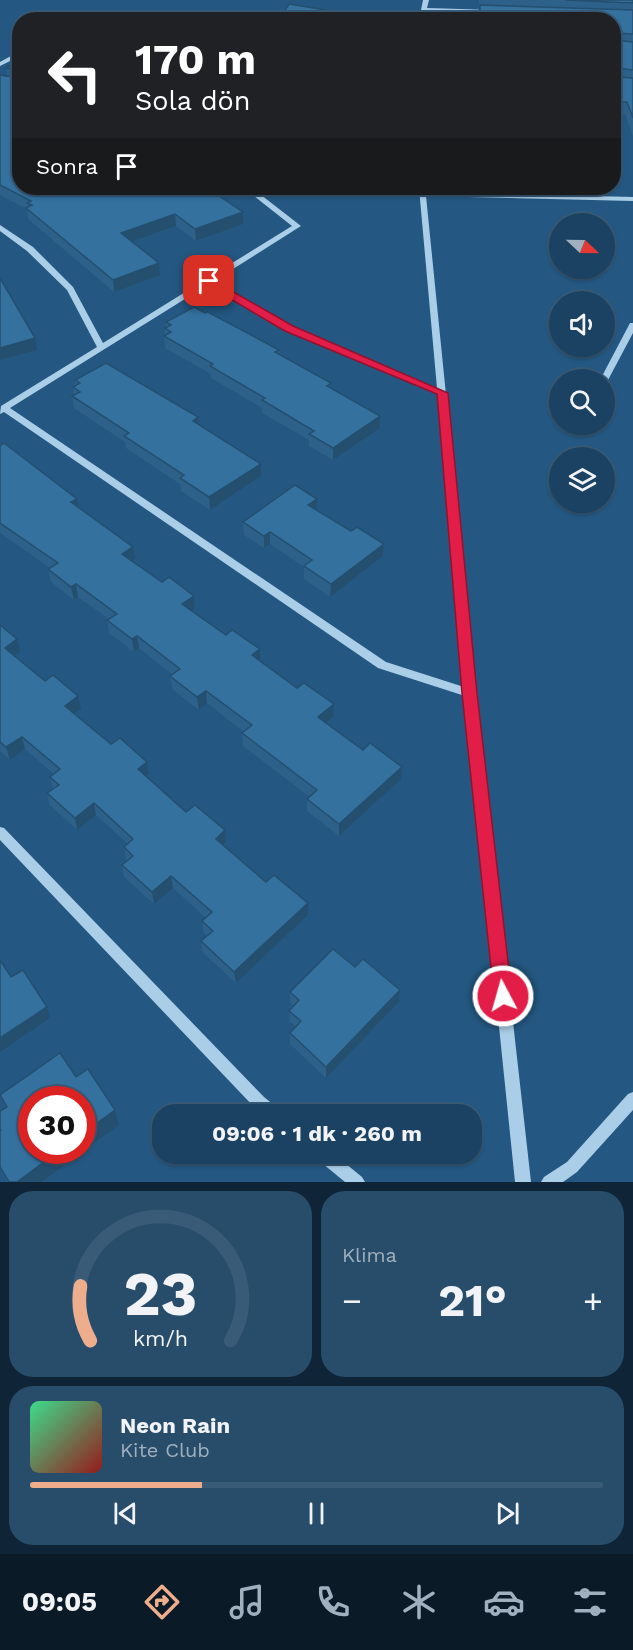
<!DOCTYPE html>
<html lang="tr">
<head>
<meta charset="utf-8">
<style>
	:root { --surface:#1b4262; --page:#284d6b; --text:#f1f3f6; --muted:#a0b0be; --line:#395b77; --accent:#eead8d }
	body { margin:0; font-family:"Work Sans",sans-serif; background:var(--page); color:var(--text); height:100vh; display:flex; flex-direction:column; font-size:22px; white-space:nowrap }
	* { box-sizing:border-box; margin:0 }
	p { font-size:20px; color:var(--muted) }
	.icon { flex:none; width:33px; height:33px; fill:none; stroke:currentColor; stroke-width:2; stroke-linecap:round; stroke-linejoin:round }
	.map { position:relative; height:1182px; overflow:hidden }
	.sheet { display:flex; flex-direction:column; gap:9px; padding:9px; background:#0f2436; flex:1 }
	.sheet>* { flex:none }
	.top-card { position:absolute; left:12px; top:12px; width:609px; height:183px; border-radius:24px; box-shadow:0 2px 4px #0004,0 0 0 2px var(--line); background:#202124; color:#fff; overflow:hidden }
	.needle { width:39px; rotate:112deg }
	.controls { position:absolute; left:549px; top:213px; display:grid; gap:12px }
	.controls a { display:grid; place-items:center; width:66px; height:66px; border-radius:50%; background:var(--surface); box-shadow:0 2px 4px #0004,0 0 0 2px var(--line); font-size:30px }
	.speed { position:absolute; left:18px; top:1086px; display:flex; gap:12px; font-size:30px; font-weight:700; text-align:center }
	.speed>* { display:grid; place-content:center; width:78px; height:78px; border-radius:50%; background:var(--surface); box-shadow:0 2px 4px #0004,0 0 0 2px var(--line); line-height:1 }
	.speed .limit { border:9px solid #d22; background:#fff; color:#111 }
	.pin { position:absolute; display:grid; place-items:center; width:51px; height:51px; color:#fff; margin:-26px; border-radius:12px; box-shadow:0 3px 9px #0006 }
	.me { position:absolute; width:66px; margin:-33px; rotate:354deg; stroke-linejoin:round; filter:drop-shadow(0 0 4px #0008) }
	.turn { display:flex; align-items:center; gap:21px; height:126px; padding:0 24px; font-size:27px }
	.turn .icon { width:78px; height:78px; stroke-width:2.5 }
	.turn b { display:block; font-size:42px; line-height:51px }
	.then { display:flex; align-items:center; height:57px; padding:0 24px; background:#0003; gap:12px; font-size:22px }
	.big { font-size:45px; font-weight:700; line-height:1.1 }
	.sheet .widget { flex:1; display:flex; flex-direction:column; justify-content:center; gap:9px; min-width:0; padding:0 21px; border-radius:24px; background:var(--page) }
	.sheet .dial { align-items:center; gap:0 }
	.dial svg { height:156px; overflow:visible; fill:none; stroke:var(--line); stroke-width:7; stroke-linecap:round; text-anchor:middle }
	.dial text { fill:var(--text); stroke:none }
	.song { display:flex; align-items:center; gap:18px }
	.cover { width:72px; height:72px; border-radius:9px; background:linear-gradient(135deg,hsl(150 70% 55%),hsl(0 70% 35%)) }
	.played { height:6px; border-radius:3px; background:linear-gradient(90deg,var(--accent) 30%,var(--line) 30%) }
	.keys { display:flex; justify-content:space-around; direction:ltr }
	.heat { display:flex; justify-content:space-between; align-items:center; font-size:33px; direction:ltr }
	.sheet .tiles { flex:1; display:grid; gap:9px; grid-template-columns:1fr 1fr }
	.widget:last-child { grid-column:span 2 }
	.trip { position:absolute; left:152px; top:1104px; width:330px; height:60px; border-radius:24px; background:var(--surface); box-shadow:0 2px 4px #0004,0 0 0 2px var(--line); font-weight:700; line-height:60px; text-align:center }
	.dock { display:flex; height:96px; justify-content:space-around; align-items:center; background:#0b1a27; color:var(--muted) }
	.dock .icon { width:42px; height:42px }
	.dock .selected { color:var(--accent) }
	.dock b { font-size:27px; color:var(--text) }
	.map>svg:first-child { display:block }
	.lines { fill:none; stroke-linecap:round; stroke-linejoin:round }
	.minor { fill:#abcee8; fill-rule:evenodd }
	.wall { fill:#2d6189 }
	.shaded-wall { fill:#244f6f }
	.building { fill:#34719f; stroke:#244f6f; stroke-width:1.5 }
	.route { fill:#e11d48; stroke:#92132f; stroke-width:1.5 }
</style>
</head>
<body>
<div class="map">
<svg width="633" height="1182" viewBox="0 0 633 1182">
	<rect width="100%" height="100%" fill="#245882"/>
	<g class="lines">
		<g class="minor">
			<path d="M 423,0 L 429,0 L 427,8 L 492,10 L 495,12 L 492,14 L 426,12 L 425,20 L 419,20 Z"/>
			<path d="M 20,51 L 20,56 L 0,66 L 0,62 Z"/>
			<path d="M 244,188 L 252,188 L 301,226 L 214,281 L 292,326 L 437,388 L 419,188 L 425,188 L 426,192 L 633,197 L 633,201 L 426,196 L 476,693 L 531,1182 L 515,1182 L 465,696 L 378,668 L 4,412 L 0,414 L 1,406 L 97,347 L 67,290 L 27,251 L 0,231 L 0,225 L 33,247 L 73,287 L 103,343 L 292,226 ZM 209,284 L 286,330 L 438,394 L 464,687 L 386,662 L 10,408 Z"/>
			<path d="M 630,323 L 633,323 L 633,333 L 608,380 L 604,382 L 604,380 L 600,380 Z"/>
			<path d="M 0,827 L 4,828 L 264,1097 L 279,1109 L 281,1114 L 263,1114 L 254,1107 L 0,840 Z"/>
			<path d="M 633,1092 L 633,1110 L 577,1172 L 563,1182 L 541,1182 L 544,1177 L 567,1162 L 628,1094 Z"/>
			<path d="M 314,1154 L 334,1154 L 362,1177 L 365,1182 L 345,1182 L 317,1159 Z"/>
		</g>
	</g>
	<g class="wall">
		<path d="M 479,0 L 633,0 L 633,136 L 625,114 L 614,113 L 614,20 L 474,20 L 475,13 L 479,13 Z"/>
		<path d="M 20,60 L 20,188 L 243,224 L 196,241 L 176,226 L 131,242 L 160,275 L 114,292 L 28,219 L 27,209 L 0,195 L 0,75 L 7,76 L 6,68 Z"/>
		<path d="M 559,188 L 595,188 L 594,189 Z"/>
		<path d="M 166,322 L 279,350 L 279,354 L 331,389 L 380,416 L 380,428 L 333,460 L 309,446 L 309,440 L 262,413 L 262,408 L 211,378 L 211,374 L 165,348 L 164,336 L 165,335 L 165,328 L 166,328 Z"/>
		<path d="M 75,380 L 199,424 L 261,476 L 210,510 L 181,491 L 180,484 L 126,448 L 125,442 L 74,408 L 72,396 L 74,395 L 73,387 L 76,386 Z"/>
		<path d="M 0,446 L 77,499 L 79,508 L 133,547 L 135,559 L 132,561 L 162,582 L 194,596 L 195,608 L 192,610 L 333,717 L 326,723 L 401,779 L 339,836 L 307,811 L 307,799 L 310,797 L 243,746 L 242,733 L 244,732 L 207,703 L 199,710 L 172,689 L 170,676 L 173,675 L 139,648 L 134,652 L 109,633 L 107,620 L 109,619 L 78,597 L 74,600 L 51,582 L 48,569 L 50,568 L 0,533 Z"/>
		<path d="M 317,510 L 351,531 L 384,544 L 383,556 L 330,597 L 304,579 L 304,567 L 270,544 L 264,548 L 244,535 L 243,522 Z"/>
		<path d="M 0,625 L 20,652 L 15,656 L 45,681 L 81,709 L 75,713 L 111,744 L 147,762 L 149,774 L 146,777 L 186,812 L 225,830 L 226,842 L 223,845 L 266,882 L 308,903 L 308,915 L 236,983 L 203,953 L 201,941 L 207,936 L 204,933 L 202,921 L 206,918 L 173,888 L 154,904 L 124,877 L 122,865 L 128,861 L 126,859 L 124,847 L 128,844 L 96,815 L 77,830 L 50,805 L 47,793 L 53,789 L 50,777 L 54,774 L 25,749 L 10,760 L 0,751 Z"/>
		<path d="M 355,967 L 400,990 L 399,1002 L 326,1078 L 290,1044 L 290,1033 L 296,1027 L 290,1022 L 289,1011 L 293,1006 L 290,1003 L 290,992 Z"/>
		<path d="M 76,1077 L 115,1110 L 119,1125 L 42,1182 L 7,1182 L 0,1169 L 0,1111 L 5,1108 L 0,1096 Z"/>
	</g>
	<g class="shaded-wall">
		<path d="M 351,14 L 350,20 L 344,20 Z"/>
		<path d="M 243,212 L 243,224 L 196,241 L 195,229 Z"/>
		<path d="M 175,214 L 176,226 L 122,245 L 121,233 Z"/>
		<path d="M 159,263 L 160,275 L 114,292 L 113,280 Z"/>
		<path d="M 35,338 L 37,350 L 0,360 L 0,348 Z"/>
		<path d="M 380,416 L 380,428 L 333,460 L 333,448 Z"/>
		<path d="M 198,417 L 199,430 L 193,421 Z"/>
		<path d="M 261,464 L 261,476 L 210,510 L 209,497 Z"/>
		<path d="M 77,499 L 80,511 L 71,502 Z"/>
		<path d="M 317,499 L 317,511 L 308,505 Z"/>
		<path d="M 270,532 L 270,544 L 264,548 L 264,536 Z"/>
		<path d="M 384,544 L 383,556 L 330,597 L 331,584 Z"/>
		<path d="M 133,547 L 135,559 L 124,566 L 122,554 Z"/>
		<path d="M 76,584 L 78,597 L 74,600 L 71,587 Z"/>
		<path d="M 194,596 L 195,608 L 184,616 L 182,604 Z"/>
		<path d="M 137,636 L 139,648 L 134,652 L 132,639 Z"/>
		<path d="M 17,639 L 20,652 L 8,660 L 5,648 Z"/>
		<path d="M 260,649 L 260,662 L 252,655 Z"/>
		<path d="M 206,691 L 207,703 L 199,710 L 197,697 Z"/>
		<path d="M 78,696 L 81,709 L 68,718 L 65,706 Z"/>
		<path d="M 334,704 L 333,717 L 318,729 L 318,717 Z"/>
		<path d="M 22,737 L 25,749 L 10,760 L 6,747 Z"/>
		<path d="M 147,762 L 149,774 L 140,781 L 138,769 Z"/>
		<path d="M 402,767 L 401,779 L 339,836 L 339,824 Z"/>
		<path d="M 94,803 L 96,815 L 77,830 L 75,818 Z"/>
		<path d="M 225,830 L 226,842 L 217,851 L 216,839 Z"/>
		<path d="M 171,876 L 173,888 L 154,904 L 152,892 Z"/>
		<path d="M 308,903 L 308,915 L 236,983 L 234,972 Z"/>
		<path d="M 400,990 L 399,1002 L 326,1078 L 326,1067 Z"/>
		<path d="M 47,1007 L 50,1018 L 0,1052 L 0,1038 Z"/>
		<path d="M 115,1110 L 119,1125 L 42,1182 L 17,1182 L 60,1150 L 82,1150 L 82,1134 Z"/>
	</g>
	<g class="building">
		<path d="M 565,0 L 633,0 L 633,3 Z"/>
		<path d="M 289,4 L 351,14 L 344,20 L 279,20 Z"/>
		<path d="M 480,5 L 633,10 L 633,34 L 616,33 L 614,35 L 614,40 L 633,42 L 633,70 L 616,68 L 614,75 L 616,77 L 633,78 L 633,118 L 627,102 L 614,102 L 614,20 L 474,20 L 475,13 L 480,13 Z"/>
		<path d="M 20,60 L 20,71 L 6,68 Z"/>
		<path d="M 0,75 L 20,78 L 20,188 L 207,188 L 243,212 L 195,229 L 175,214 L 121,233 L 159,263 L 113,280 L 26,208 L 32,205 L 27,203 L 31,201 L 0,185 Z"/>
		<path d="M 0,278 L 35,338 L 0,348 Z"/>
		<path d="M 194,307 L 205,313 L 208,312 L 279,350 L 275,352 L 331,383 L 327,386 L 380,416 L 333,448 L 309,434 L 314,431 L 262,400 L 265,398 L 210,366 L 213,364 L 164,336 L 171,332 L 165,328 L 171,325 L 166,322 Z"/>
		<path d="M 106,363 L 198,417 L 193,421 L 261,464 L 209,497 L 180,478 L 184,475 L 124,436 L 129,433 L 72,396 L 80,392 L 73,387 L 80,383 L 75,380 Z"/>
		<path d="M 4,443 L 77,499 L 71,502 L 133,547 L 122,554 L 162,582 L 169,577 L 194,596 L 182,604 L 226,635 L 232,630 L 260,649 L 252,655 L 297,688 L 304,683 L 334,704 L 318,717 L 363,750 L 370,743 L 402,767 L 339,824 L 307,799 L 317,790 L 242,733 L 252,725 L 206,691 L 197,697 L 170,676 L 180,669 L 137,636 L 132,639 L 107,620 L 117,614 L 76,584 L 71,587 L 48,569 L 58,563 L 0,523 L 0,446 Z"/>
		<path d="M 295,485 L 317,499 L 308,505 L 351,531 L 357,527 L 384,544 L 331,584 L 304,566 L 312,560 L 270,532 L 264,536 L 243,522 Z"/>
		<path d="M 0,625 L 17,639 L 5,648 L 45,681 L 53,675 L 78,696 L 65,706 L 111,744 L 120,738 L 147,762 L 138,769 L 186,812 L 195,805 L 225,830 L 216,839 L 266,882 L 274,875 L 308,903 L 234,972 L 201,941 L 213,931 L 202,921 L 212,912 L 171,876 L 152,892 L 122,865 L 133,856 L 124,847 L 133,839 L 94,803 L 75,818 L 47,793 L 59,785 L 50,777 L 60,769 L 22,737 L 6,747 L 0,742 Z"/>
		<path d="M 333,949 L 355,967 L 363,959 L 400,990 L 326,1067 L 290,1033 L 301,1021 L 289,1011 L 299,1000 L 290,992 Z"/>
		<path d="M 0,960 L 11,977 L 23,970 L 47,1007 L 0,1038 Z"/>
		<path d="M 60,1053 L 76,1077 L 88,1069 L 115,1110 L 82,1134 L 82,1100 L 32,1100 L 32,1150 L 60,1150 L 17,1182 L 9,1182 L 0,1167 L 0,1131 L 1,1130 L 0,1128 L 0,1111 L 7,1107 L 0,1095 Z"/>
	</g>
	<path class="route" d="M 209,278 L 293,326 L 448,393 L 477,693 L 512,996 L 509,1002 L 503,1004 L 497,1002 L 494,996 L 462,693 L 437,394 L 285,331 L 205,284 L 205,279 Z"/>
</svg>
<div class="controls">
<a><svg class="needle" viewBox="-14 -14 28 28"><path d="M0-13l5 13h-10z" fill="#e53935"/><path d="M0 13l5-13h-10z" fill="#a0b0be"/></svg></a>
<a><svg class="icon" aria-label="sound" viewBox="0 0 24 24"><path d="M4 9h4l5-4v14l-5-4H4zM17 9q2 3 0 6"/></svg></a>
<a><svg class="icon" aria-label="search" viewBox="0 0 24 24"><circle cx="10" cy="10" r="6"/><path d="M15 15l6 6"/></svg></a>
<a><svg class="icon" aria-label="layers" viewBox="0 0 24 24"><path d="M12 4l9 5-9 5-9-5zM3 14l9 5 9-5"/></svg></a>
</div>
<div class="speed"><div class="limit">30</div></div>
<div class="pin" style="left:209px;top:281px;background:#d93025"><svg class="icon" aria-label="arrive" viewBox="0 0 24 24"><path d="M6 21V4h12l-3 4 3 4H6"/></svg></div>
<svg class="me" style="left:503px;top:996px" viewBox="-20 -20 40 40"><circle r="17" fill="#e11d48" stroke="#fff" stroke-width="3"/><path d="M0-11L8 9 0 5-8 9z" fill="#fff"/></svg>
<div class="trip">09:06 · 1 dk · 260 m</div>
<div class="top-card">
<div class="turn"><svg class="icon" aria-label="left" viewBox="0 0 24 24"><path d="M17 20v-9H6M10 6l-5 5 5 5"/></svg><div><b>170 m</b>Sola dön</div></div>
<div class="then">Sonra<svg class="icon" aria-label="arrive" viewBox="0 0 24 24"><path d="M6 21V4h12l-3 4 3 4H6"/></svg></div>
</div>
</div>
<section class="sheet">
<div class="tiles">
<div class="widget dial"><svg viewBox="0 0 100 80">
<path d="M14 69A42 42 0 1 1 86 69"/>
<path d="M14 69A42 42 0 0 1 9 41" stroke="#eead8d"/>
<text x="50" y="56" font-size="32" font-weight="700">23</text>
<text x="50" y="72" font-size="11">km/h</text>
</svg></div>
<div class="widget"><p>Klima</p>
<div class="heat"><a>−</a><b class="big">21°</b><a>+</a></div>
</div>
<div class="widget">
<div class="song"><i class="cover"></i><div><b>Neon Rain</b><p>Kite Club</p></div></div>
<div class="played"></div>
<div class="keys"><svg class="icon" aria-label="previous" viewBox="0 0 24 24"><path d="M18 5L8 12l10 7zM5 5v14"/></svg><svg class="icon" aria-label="pause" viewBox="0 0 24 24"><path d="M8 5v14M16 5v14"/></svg><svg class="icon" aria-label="next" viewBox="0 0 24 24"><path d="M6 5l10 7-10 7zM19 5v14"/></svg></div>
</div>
</div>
</section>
<nav class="dock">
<b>09:05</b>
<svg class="icon selected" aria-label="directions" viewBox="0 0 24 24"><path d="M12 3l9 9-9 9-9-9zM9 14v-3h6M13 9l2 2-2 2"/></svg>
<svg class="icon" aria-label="music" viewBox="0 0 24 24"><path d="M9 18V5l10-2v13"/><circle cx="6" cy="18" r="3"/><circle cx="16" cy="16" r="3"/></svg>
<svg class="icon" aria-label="phone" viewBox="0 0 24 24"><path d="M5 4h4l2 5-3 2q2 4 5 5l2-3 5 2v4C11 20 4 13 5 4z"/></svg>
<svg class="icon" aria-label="climate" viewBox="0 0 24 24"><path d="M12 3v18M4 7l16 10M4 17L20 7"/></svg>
<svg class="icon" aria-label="car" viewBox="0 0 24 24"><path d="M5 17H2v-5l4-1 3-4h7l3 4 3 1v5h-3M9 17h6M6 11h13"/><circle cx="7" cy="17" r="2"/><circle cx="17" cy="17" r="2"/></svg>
<svg class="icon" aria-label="filters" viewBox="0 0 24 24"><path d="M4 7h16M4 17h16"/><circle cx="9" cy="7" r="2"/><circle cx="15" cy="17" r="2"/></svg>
</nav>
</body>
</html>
